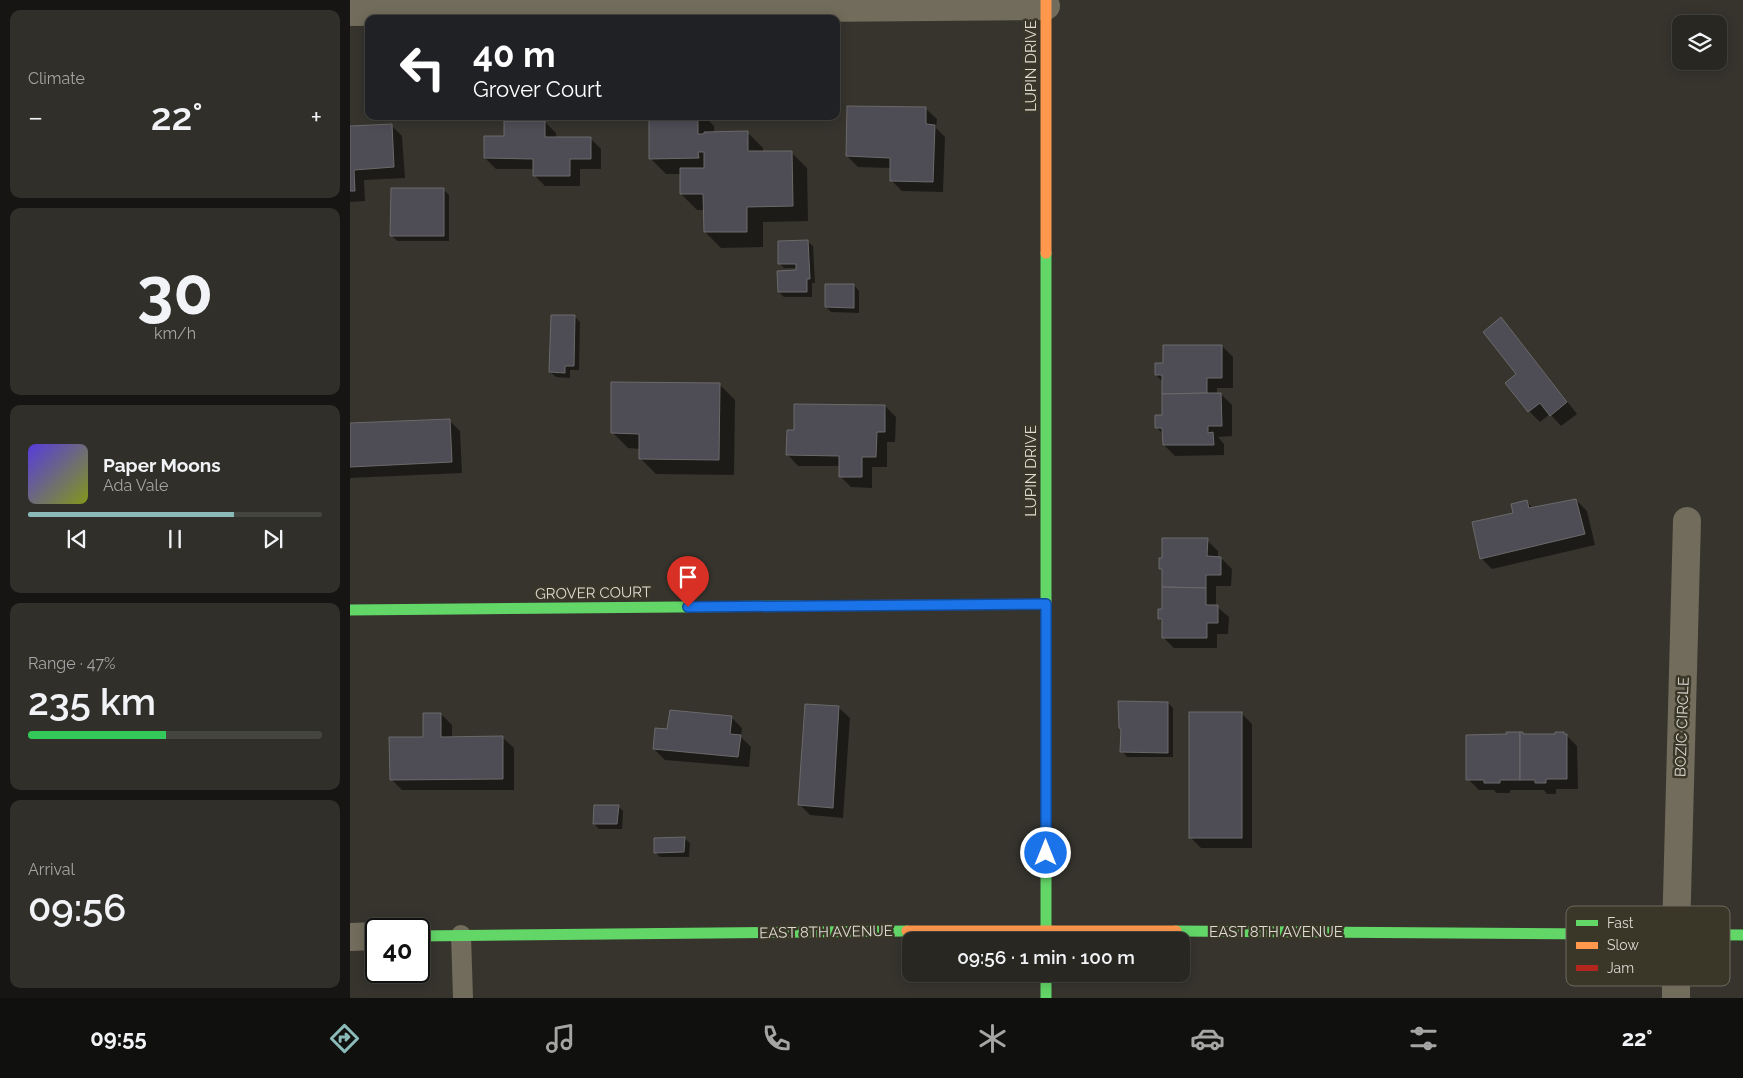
<!DOCTYPE html>
<html lang="en">
<head>
<meta charset="utf-8">
<style>
	:root { --surface:#282722; --page:#302f2a; --text:#f1f3f6; --muted:#a5a5a5; --line:#444440; --accent:#8bbbb9 }
	body { margin:0; font-family:Raleway,sans-serif; background:var(--page); color:var(--text); height:100vh; display:flex; flex-direction:column; font-size:19px; white-space:nowrap }
	* { box-sizing:border-box; margin:0 }
	p { font-size:16px; color:var(--muted) }
	.icon { flex:none; width:28px; height:28px; fill:none; stroke:currentColor; stroke-width:2; stroke-linecap:round; stroke-linejoin:round }
	.map { position:relative; flex:1; overflow:hidden }
	.sheet { display:flex; flex-direction:column; gap:10px; padding:10px; background:#161513; width:350px }
	.sheet>* { flex:none }
	.top-card { position:absolute; left:15px; top:15px; width:475px; height:105px; border-radius:10px; box-shadow:0 2px 12px #0003,0 0 0 1px var(--line); background:#202124; color:#fff; overflow:hidden }
	.fabs { position:absolute; left:1322px; top:15px; display:grid; gap:10px }
	.fabs a { display:grid; place-items:center; width:55px; height:55px; border-radius:10px; background:var(--surface); box-shadow:0 2px 12px #0003,0 0 0 1px var(--line); font-size:25px }
	.speed { position:absolute; left:15px; top:918px; display:flex; gap:10px; font-size:25px; font-weight:700; text-align:center }
	.speed>* { display:grid; place-content:center; width:65px; height:65px; border-radius:50%; background:var(--surface); box-shadow:0 2px 12px #0003,0 0 0 1px var(--line); line-height:1 }
	.speed .limit { border:2px solid #111; border-radius:8px; background:#fff; color:#111 }
	.pin { position:absolute; display:grid; place-items:center; width:42px; height:42px; color:#fff; margin:-51px -21px; border-radius:50% 50% 50% 0; rotate:-45deg; box-shadow:0 0 5px #0007 }
	.pin .icon { rotate:45deg }
	.me { position:absolute; width:55px; margin:-28px; rotate:0deg; stroke-linejoin:round; filter:drop-shadow(0 0 4px #0008) }
	.turn { display:flex; align-items:center; gap:18px; height:105px; padding:0 25px; font-size:22px }
	.turn .icon { width:65px; height:65px; stroke-width:2.5 }
	.turn b { display:block; font-size:35px; line-height:42px }
	.big { font-size:38px; font-weight:600; line-height:1.1 }
	.sheet .card { flex:1; display:flex; flex-direction:column; justify-content:center; gap:8px; min-width:0; padding:0 18px; border-radius:10px; background:var(--page) }
	.sheet .dial { align-items:center; gap:0 }
	.dial b { font-size:65px; line-height:1 }
	.song { display:flex; align-items:center; gap:15px }
	.cover { width:60px; height:60px; border-radius:8px; background:linear-gradient(135deg,hsl(250 70% 55%),hsl(70 70% 35%)) }
	.played { height:5px; border-radius:2px; background:linear-gradient(90deg,var(--accent) 70%,var(--line) 70%) }
	.keys { display:flex; justify-content:space-around; direction:ltr }
	.heat { display:flex; justify-content:space-between; align-items:center; font-size:28px; direction:ltr }
	.charge { height:8px; border-radius:4px; background:linear-gradient(90deg,#34c759 47%,var(--line) 0) }
	.trip { position:absolute; left:552px; top:932px; width:288px; height:50px; border-radius:10px; background:var(--surface); box-shadow:0 2px 12px #0003,0 0 0 1px var(--line); font-weight:600; line-height:50px; text-align:center }
	.menu { display:flex; height:80px; justify-content:space-around; align-items:center; background:#10100e; color:var(--muted) }
	.menu .icon { width:35px; height:35px }
	.menu .on { color:var(--accent) }
	.menu b { font-size:22px; color:var(--text) }
	main { display:flex; flex:1; min-height:0 }
	.map>svg:first-child { display:block }
	.shadow { fill:#0007 }
	.building { fill:#4e4c55; stroke:#6b6a6a }
	.lines { fill:none; stroke-linecap:round; stroke-linejoin:round }
	.lane { stroke:#716c5b; stroke-width:20 }
	.street { stroke:#716c5b; stroke-width:28 }
	.fast { stroke:#63d668; stroke-width:11 }
	.slow { stroke:#ff974d; stroke-width:11 }
	.jam { stroke:#b3261e; stroke-width:11 }
	.route-casing { stroke:#114b97; stroke-width:12 }
	.route { stroke:#1a73e8; stroke-width:9 }
	.labels { text-anchor:middle; stroke-width:5; stroke-linejoin:round; paint-order:stroke }
	.street-label { font-size:15px; fill:#dddcd3; stroke:#3a3729 }
	.key { fill:#3a3729; stroke:#6b695c; stroke-width:1 }
	.key-label { font-size:14px; fill:#dddcd3 }
</style>
</head>
<body>
<main>
<section class="sheet">
<div class="card"><p>Climate</p>
<div class="heat"><a>−</a><b class="big">22°</b><a>+</a></div>
</div>
<div class="card dial"><b>30</b><p>km/h</p></div>
<div class="card">
<div class="song"><i class="cover"></i><div><b>Paper Moons</b><p>Ada Vale</p></div></div>
<div class="played"></div>
<div class="keys"><svg class="icon" aria-label="previous" viewBox="0 0 24 24"><path d="M18 5L8 12l10 7zM5 5v14"/></svg><svg class="icon" aria-label="pause" viewBox="0 0 24 24"><path d="M8 5v14M16 5v14"/></svg><svg class="icon" aria-label="next" viewBox="0 0 24 24"><path d="M6 5l10 7-10 7zM19 5v14"/></svg></div>
</div>
<div class="card"><p>Range · 47%</p><b class="big">235 km</b><div class="charge"></div></div>
<div class="card"><p>Arrival</p><b class="big">09:56</b></div>
</section>
<div class="map">
<svg width="1393" height="998" viewBox="0 0 1393 998">
	<rect width="100%" height="100%" fill="#36342d"/>
	<g class="shadow">
		<path d="M 576,109 L 587,119 L 586,128 L 595,137 L 593,192 L 552,191 L 541,180 L 541,168 L 508,167 L 497,156 Z"/>
		<path d="M 300,116 L 354,116 L 364,126 L 364,133 L 397,132 L 413,148 L 413,153 L 442,153 L 457,168 L 458,221 L 413,222 L 413,247 L 371,248 L 355,232 L 355,210 L 347,210 L 331,194 L 331,174 L 316,174 L 300,158 Z"/>
		<path d="M 195,122 L 206,133 L 206,138 L 240,138 L 251,149 L 251,169 L 230,169 L 230,186 L 195,186 L 184,175 L 184,169 L 146,169 L 135,158 L 155,137 Z"/>
		<path d="M 41,125 L 52,136 L 55,178 L 14,180 L 15,201 L 0,202 L 0,127 Z"/>
		<path d="M 93,189 L 99,195 L 99,241 L 47,241 L 41,235 Z"/>
		<path d="M 457,241 L 463,246 L 465,283 L 462,283 L 462,297 L 434,297 L 429,292 L 448,272 L 448,268 L 434,268 L 429,263 Z"/>
		<path d="M 504,285 L 509,291 L 509,313 L 481,312 L 476,307 Z"/>
		<path d="M 225,317 L 230,322 L 229,370 L 220,370 L 220,378 L 206,377 L 200,372 Z"/>
		<path d="M 1151,319 L 1161,330 L 1227,414 L 1211,426 L 1200,414 L 1190,422 L 1179,411 Z"/>
		<path d="M 872,346 L 883,357 L 883,388 L 867,388 L 867,394 L 871,394 L 882,405 L 882,436 L 868,437 L 874,444 L 874,455 L 825,456 L 814,445 L 814,435 L 806,427 L 814,416 L 813,382 L 806,375 L 815,364 Z"/>
		<path d="M 369,384 L 385,400 L 384,475 L 306,474 L 290,458 L 290,449 L 278,448 L 262,432 Z"/>
		<path d="M 535,406 L 546,417 L 545,442 L 537,442 L 537,467 L 522,467 L 522,488 L 501,487 L 490,476 L 490,466 L 448,466 L 438,455 Z"/>
		<path d="M 99,420 L 110,431 L 112,473 L 0,478 L 0,425 Z"/>
		<path d="M 1226,500 L 1237,511 L 1245,545 L 1142,569 L 1131,558 L 1164,513 L 1177,502 L 1184,509 Z"/>
		<path d="M 857,540 L 868,551 L 868,558 L 871,558 L 882,569 L 881,586 L 866,586 L 866,606 L 879,617 L 878,634 L 867,634 L 867,648 L 824,648 L 813,637 L 813,622 L 809,619 L 813,610 L 814,572 L 810,568 Z"/>
		<path d="M 818,703 L 823,708 L 823,757 L 777,757 L 772,751 Z"/>
		<path d="M 489,708 L 500,718 L 493,818 L 460,815 L 449,804 Z"/>
		<path d="M 891,713 L 902,724 L 902,848 L 851,848 L 840,837 Z"/>
		<path d="M 91,714 L 102,725 L 102,738 L 153,738 L 164,748 L 164,790 L 52,790 L 41,779 L 75,738 Z"/>
		<path d="M 381,717 L 392,728 L 391,737 L 401,747 L 399,767 L 315,760 L 304,749 L 319,731 Z"/>
		<path d="M 1173,733 L 1175,735 L 1206,735 L 1214,733 L 1227,746 L 1228,789 L 1206,789 L 1206,794 L 1197,794 L 1194,790 L 1160,790 L 1160,793 L 1146,793 L 1144,790 L 1129,790 L 1118,779 L 1158,735 Z"/>
		<path d="M 268,806 L 273,811 L 272,829 L 249,829 L 244,824 Z"/>
		<path d="M 334,838 L 340,843 L 339,857 L 310,857 L 305,852 Z"/>
	</g>
	<g class="building">
		<path d="M 497,106 L 576,107 L 576,124 L 585,125 L 583,182 L 540,181 L 540,158 L 496,156 Z"/>
		<path d="M 299,116 L 348,116 L 348,134 L 354,134 L 354,132 L 398,131 L 398,151 L 442,151 L 443,206 L 397,207 L 397,232 L 354,232 L 353,194 L 330,194 L 330,168 L 354,168 L 354,152 L 348,152 L 349,158 L 299,159 Z"/>
		<path d="M 154,121 L 195,121 L 195,137 L 241,137 L 241,159 L 220,159 L 220,176 L 183,176 L 183,159 L 134,158 L 134,136 L 154,136 Z"/>
		<path d="M 42,124 L 44,167 L 4,170 L 5,191 L 0,191 L 0,126 Z"/>
		<path d="M 41,188 L 94,188 L 94,236 L 40,236 Z"/>
		<path d="M 458,240 L 460,279 L 457,279 L 457,292 L 428,292 L 427,271 L 446,270 L 446,264 L 428,264 L 428,241 Z"/>
		<path d="M 475,284 L 504,284 L 504,308 L 475,307 Z"/>
		<path d="M 201,315 L 225,315 L 224,366 L 215,366 L 215,373 L 199,372 Z"/>
		<path d="M 1151,317 L 1217,402 L 1200,416 L 1190,403 L 1178,412 L 1155,383 L 1166,374 L 1133,332 Z"/>
		<path d="M 813,345 L 872,345 L 872,378 L 857,378 L 857,393 L 812,394 L 812,375 L 805,375 L 805,363 L 813,363 Z"/>
		<path d="M 261,382 L 370,383 L 369,460 L 289,459 L 289,434 L 261,433 Z"/>
		<path d="M 857,393 L 871,393 L 872,426 L 858,426 L 858,433 L 863,432 L 864,445 L 813,445 L 812,428 L 805,428 L 805,415 L 812,415 L 812,394 Z"/>
		<path d="M 444,404 L 535,405 L 535,432 L 527,432 L 526,457 L 512,457 L 512,477 L 489,477 L 489,456 L 436,455 L 437,430 L 444,430 Z"/>
		<path d="M 100,419 L 102,462 L 0,467 L 0,423 Z"/>
		<path d="M 1226,499 L 1235,534 L 1130,559 L 1122,522 L 1163,513 L 1161,504 L 1177,500 L 1179,508 Z"/>
		<path d="M 812,538 L 858,538 L 857,556 L 871,557 L 871,575 L 856,575 L 856,588 L 812,587 L 812,569 L 809,569 L 809,558 L 812,558 Z"/>
		<path d="M 812,587 L 856,588 L 856,605 L 868,605 L 868,623 L 857,623 L 857,638 L 812,638 L 812,619 L 808,619 L 808,609 L 812,609 Z"/>
		<path d="M 768,701 L 818,702 L 818,753 L 770,752 L 771,729 L 769,728 Z"/>
		<path d="M 455,704 L 489,706 L 483,808 L 448,805 Z"/>
		<path d="M 320,710 L 382,716 L 380,734 L 391,735 L 388,757 L 303,749 L 305,728 L 317,729 Z"/>
		<rect x="839" y="712" width="53" height="126"/>
		<path d="M 73,713 L 91,713 L 91,737 L 153,736 L 153,779 L 40,780 L 39,737 L 73,737 Z"/>
		<path d="M 1156,732 L 1170,732 L 1170,780 L 1150,780 L 1150,783 L 1134,783 L 1134,780 L 1116,780 L 1116,735 L 1157,734 Z"/>
		<path d="M 1170,732 L 1173,732 L 1173,734 L 1205,734 L 1205,732 L 1214,732 L 1214,734 L 1217,734 L 1217,779 L 1196,779 L 1196,783 L 1185,783 L 1185,780 L 1170,780 Z"/>
		<path d="M 244,805 L 269,805 L 267,824 L 243,824 Z"/>
		<path d="M 335,837 L 334,852 L 304,853 L 304,838 Z"/>
	</g>
	<g class="lines">
		<path class="lane" d="M 111,935 L 113,998"/>
		<g class="street">
			<path d="M 0,12 L 696,6"/>
			<path d="M 0,937 L 26,936"/>
			<path d="M 1326,998 L 1326,934 L 1337,521"/>
		</g>
		<g class="fast">
			<path d="M 696,253 L 696,941"/>
			<path d="M 0,610 L 452,606"/>
			<path d="M 826,931 L 1393,935"/>
			<path d="M 69,936 L 557,931"/>
			<path d="M 696,974 L 696,998"/>
		</g>
		<g class="slow">
			<path d="M 696,0 L 696,253"/>
			<path d="M 557,931 L 826,931"/>
		</g>
		<path class="jam" d="M 452,606 L 696,604"/>
	</g>
	<g class="lines">
		<defs>
			<path id="route" d="M 338,607 L 696,604 L 696,853"/>
		</defs>
		<use href="#route" class="route-casing"/>
		<use href="#route" class="route"/>
	</g>
	<g class="labels">
		<g class="street-label">
			<text transform="translate(681 66) rotate(-90)" y="5">LUPIN DRIVE</text>
			<text transform="translate(681 471) rotate(-90)" y="5">LUPIN DRIVE</text>
			<text transform="translate(243 593) rotate(-1)" y="5">GROVER COURT</text>
			<text transform="translate(1332 727) rotate(-88)" y="5">BOZIC CIRCLE</text>
			<text transform="translate(476 932) rotate(-1)" y="5">EAST 8TH AVENUE</text>
			<text x="926" y="937">EAST 8TH AVENUE</text>
		</g>
	</g>
	<rect x="1216" y="906" width="164" height="80" rx="8" class="key"/>
	<rect x="1226" y="920" width="22" height="6" fill="#63d668"/>
	<rect x="1226" y="942" width="22" height="7" fill="#ff974d"/>
	<rect x="1226" y="965" width="22" height="6" fill="#b3261e"/>
	<g class="key-label">
		<text x="1257" y="928">Fast</text>
		<text x="1257" y="950">Slow</text>
		<text x="1257" y="973">Jam</text>
	</g>
</svg>
<div class="fabs">
<a><svg class="icon" aria-label="layers" viewBox="0 0 24 24"><path d="M12 4l9 5-9 5-9-5zM3 14l9 5 9-5"/></svg></a>
</div>
<div class="speed"><div class="limit">40</div></div>
<div class="pin" style="left:338px;top:607px;background:#d93025"><svg class="icon" aria-label="arrive" viewBox="0 0 24 24"><path d="M6 21V4h12l-3 4 3 4H6"/></svg></div>
<svg class="me" style="left:696px;top:853px" viewBox="-20 -20 40 40"><circle r="17" fill="#1a73e8" stroke="#fff" stroke-width="3"/><path d="M0-11L8 9 0 5-8 9z" fill="#fff"/></svg>
<div class="trip">09:56 · 1 min · 100 m</div>
<div class="top-card">
<div class="turn"><svg class="icon" aria-label="left" viewBox="0 0 24 24"><path d="M17 20v-9H6M10 6l-5 5 5 5"/></svg><div><b>40 m</b>Grover Court</div></div>
</div>
</div>
</main>
<nav class="menu">
<b>09:55</b>
<svg class="icon on" aria-label="directions" viewBox="0 0 24 24"><path d="M12 3l9 9-9 9-9-9zM9 14v-3h6M13 9l2 2-2 2"/></svg>
<svg class="icon" aria-label="music" viewBox="0 0 24 24"><path d="M9 18V5l10-2v13"/><circle cx="6" cy="18" r="3"/><circle cx="16" cy="16" r="3"/></svg>
<svg class="icon" aria-label="phone" viewBox="0 0 24 24"><path d="M5 4h4l2 5-3 2q2 4 5 5l2-3 5 2v4C11 20 4 13 5 4z"/></svg>
<svg class="icon" aria-label="climate" viewBox="0 0 24 24"><path d="M12 3v18M4 7l16 10M4 17L20 7"/></svg>
<svg class="icon" aria-label="car" viewBox="0 0 24 24"><path d="M5 17H2v-5l4-1 3-4h7l3 4 3 1v5h-3M9 17h6M6 11h13"/><circle cx="7" cy="17" r="2"/><circle cx="17" cy="17" r="2"/></svg>
<svg class="icon" aria-label="filters" viewBox="0 0 24 24"><path d="M4 7h16M4 17h16"/><circle cx="9" cy="7" r="2"/><circle cx="15" cy="17" r="2"/></svg>
<b>22°</b>
</nav>
</body>
</html>
